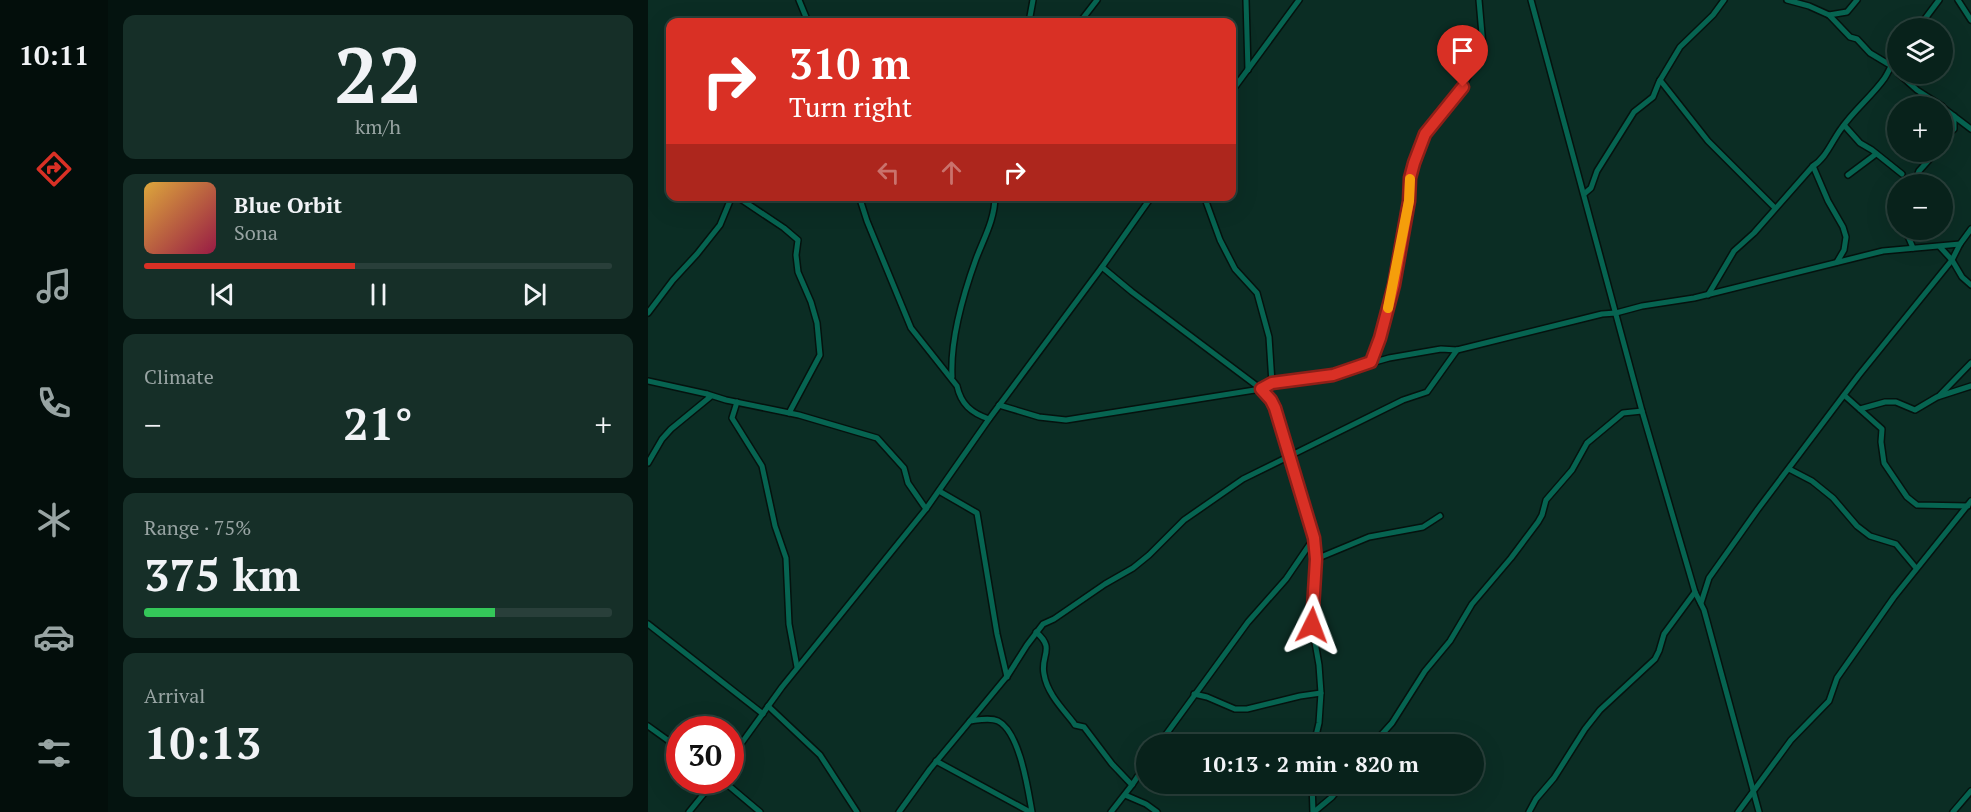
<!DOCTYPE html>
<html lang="en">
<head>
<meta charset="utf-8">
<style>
	:root { --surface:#08221b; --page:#162f28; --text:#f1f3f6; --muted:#98a4a3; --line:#293f3a; --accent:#d93025 }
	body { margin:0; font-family:"PT Serif",serif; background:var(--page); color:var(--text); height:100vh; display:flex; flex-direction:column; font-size:22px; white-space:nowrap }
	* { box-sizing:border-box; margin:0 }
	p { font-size:20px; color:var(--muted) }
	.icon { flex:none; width:33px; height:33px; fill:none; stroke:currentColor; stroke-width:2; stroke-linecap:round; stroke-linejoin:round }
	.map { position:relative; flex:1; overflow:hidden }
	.panel { display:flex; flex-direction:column; gap:15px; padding:15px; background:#04130f; width:540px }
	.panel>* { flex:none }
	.top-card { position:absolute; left:18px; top:18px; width:570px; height:183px; border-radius:12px; box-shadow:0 6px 24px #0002,0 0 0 2px var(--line); background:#d93025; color:#fff; overflow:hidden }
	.tools { position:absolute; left:1239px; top:18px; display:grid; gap:12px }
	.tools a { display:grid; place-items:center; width:66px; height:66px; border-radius:50%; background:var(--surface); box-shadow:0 6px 24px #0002,0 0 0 2px var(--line); font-size:30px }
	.speed { position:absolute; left:18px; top:716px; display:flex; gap:12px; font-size:30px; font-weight:700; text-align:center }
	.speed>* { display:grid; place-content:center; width:78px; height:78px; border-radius:50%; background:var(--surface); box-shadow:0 6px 24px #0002,0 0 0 2px var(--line); line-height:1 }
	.speed .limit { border:9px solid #d22; background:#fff; color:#111 }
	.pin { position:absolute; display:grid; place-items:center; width:51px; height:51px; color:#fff; margin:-62px -26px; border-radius:50% 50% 50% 0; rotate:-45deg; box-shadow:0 0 6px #0007 }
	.pin .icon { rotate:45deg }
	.me { position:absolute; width:66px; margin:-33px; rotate:3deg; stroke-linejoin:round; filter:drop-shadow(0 0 4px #0008) }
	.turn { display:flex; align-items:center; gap:21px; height:126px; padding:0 24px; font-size:27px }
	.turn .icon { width:78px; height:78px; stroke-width:2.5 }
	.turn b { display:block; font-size:42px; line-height:51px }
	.lanes { display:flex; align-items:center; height:57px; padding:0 24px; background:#0003; justify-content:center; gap:30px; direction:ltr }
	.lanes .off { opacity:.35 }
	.big { font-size:45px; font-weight:700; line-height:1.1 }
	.panel .tile { flex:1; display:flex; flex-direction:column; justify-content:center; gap:9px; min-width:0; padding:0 21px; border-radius:12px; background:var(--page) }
	.panel .dial { align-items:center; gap:0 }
	.dial b { font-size:78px; line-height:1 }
	.song { display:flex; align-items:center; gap:18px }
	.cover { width:72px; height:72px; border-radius:9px; background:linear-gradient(135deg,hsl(40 70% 55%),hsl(340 70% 35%)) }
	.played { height:6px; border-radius:3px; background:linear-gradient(90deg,var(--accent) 45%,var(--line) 45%) }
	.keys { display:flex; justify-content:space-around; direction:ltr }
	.heat { display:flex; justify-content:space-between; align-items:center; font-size:33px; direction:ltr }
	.charge { height:9px; border-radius:4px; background:linear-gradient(90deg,#34c759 75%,var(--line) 0) }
	.trip { position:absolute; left:488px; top:734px; width:348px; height:60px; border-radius:30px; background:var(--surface); box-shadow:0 6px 24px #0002,0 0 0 2px var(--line); font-weight:700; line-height:60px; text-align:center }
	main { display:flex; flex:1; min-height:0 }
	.tab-bar { display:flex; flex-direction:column; width:108px; justify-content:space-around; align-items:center; background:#030e0b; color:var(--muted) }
	.tab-bar .icon { width:42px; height:42px }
	.tab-bar .active { color:var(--accent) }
	.tab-bar b { font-size:27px; color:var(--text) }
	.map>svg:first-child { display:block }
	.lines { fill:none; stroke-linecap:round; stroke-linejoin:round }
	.street-casing { stroke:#05120e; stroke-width:8 }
	.street { stroke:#066451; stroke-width:5 }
	.route-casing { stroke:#8d1f18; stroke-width:15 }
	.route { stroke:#d93025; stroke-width:10 }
	.slow { stroke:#f59e0b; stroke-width:10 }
</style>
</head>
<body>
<main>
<nav class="tab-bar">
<b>10:11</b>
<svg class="icon active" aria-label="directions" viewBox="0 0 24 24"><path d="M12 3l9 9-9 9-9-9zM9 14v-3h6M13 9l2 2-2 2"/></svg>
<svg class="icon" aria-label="music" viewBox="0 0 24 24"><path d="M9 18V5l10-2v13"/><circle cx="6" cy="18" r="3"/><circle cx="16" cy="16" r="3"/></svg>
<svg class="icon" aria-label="phone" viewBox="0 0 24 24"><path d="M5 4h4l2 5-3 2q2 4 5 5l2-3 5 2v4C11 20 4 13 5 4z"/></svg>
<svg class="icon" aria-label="climate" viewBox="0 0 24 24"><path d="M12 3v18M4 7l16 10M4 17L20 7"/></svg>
<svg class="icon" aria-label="car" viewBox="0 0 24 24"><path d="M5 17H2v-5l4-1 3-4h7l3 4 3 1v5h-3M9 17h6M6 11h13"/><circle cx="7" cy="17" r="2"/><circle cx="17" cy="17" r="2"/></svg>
<svg class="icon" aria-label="filters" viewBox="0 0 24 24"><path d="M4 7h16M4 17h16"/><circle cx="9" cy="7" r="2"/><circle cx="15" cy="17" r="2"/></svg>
</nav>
<section class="panel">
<div class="tile dial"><b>22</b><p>km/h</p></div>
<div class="tile">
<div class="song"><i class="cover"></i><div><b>Blue Orbit</b><p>Sona</p></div></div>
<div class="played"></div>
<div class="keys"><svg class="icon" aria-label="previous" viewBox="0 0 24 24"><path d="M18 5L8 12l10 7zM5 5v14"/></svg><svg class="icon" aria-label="pause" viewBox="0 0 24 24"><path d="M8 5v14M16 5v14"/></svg><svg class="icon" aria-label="next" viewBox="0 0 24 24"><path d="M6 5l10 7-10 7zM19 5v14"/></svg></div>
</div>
<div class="tile"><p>Climate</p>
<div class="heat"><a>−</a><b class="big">21°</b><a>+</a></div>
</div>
<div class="tile"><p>Range · 75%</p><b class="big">375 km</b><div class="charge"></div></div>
<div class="tile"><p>Arrival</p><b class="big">10:13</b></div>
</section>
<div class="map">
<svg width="1323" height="812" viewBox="0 0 1323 812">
	<rect width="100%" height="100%" fill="#0b2d24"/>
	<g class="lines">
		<defs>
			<g id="street">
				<path d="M 151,0 L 160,22"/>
				<path d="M 598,0 L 600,70"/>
				<path d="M 883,0 L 994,411 L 1047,592 L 1056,610 L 1111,812"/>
				<path d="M 1139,0 L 1161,6 L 1181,15 L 1202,37 L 1209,39 L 1222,53 L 1242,65 L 1250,72"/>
				<path d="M 1310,0 L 1323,20"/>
				<path d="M 1181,15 L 1199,12 L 1209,0"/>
				<path d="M 381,22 L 385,0"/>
				<path d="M 432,22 L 449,0"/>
				<path d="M 1270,28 L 1291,0"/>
				<path d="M 1251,74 L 1269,90 L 1294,106"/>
				<path d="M 1012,80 L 1060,141 L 1127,208"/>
				<path d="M 584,91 L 651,0"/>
				<path d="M 1294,107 L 1323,129"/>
				<path d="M 1196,125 L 1212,143 L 1224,150 L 1254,174"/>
				<path d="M 1294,139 L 1306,129 L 1306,116"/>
				<path d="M 1165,166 L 1180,201 L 1195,227 L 1198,237 L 1196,250 L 1189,262"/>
				<path d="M 1200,175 L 1228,154"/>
				<path d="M 1266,184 L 1271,171 L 1288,152"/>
				<path d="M 936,194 L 943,188 L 949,171 L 986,112 L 1005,97 L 1011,82 L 1032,47 L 1065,15 L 1076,0"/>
				<path d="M 88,196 L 136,228 L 150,240 L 148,255 L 150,272 L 163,302 L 169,323 L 172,355 L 141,413"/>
				<path d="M 211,196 L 219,221 L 263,328 L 309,386 C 313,404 323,413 341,419"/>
				<path d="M 556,196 L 572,240 L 587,269 L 609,293 L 621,337 L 624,383"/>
				<path d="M 1261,230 L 1260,236 L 1265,248"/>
				<path d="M 1292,247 L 1304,260 L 1314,277 L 1323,285"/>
				<path d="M 454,267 L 484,292 L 613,389 L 623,400 L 627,408 L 666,538 L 668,559 L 664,625 L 671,665 L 673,693 L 671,723 L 666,744"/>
				<path d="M 1060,295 L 1086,251 L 1106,233 L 1165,166 C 1178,158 1184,141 1193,129 C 1205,111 1223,97 1236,79 C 1241,72 1244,62 1250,55"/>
				<path d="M 0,313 L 25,280 L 49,254 L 72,225 L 84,196"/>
				<path d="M 723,362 L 732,338 L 746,285 L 761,201 L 762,178 L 766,163 L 777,134 L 815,87 L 835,46 L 831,0"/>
				<path d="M 304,377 C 302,338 315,295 328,259 C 336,238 347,219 347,196"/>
				<path d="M 0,381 L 59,394 L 62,397 L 23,429 L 14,439 L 0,463"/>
				<path d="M 59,394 L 78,400 L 151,415 L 229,438 L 256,468 L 260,483 L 278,509"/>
				<path d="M 1196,395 L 1234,429 L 1233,442 L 1236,463 L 1259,497 L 1269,505 L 1320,506"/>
				<path d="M 1291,396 L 1323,363"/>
				<path d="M 89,402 L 84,418 L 114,466 L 127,526 L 138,558 L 141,624 L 149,667"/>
				<path d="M 351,405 L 391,417 L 418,420 L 613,389 L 624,383 L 685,374 L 741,358 L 793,349 L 809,350 L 954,314 L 968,313 L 994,306 L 1046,298 L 1235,251 L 1312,244"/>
				<path d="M 1212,409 L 1237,402 L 1248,402 L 1267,410 L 1289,397 L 1323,386"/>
				<path d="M 1141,469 L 1164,481 L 1185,498 L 1209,526 L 1222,536 L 1248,544 L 1268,568"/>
				<path d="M 291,491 L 329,513 L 349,634 L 359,677"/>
				<path d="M 668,559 L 721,537 L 775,527 L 792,516"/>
				<path d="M 1053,603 L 1061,578 L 1110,509 L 1211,375 L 1304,260 L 1312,244 L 1323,229"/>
				<path d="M 0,624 L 115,714"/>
				<path d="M 388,632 C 408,649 392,655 396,674 C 399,693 414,708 425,722 L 427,725 L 436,727 L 464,764 L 484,785"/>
				<path d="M 546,694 L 559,697 L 587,709 L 599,709 L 652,696 L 673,693"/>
				<path d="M 120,706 L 172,755 L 209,812"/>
				<path d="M 322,721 L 360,675 L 379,645 L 395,624 L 406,619 L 457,584 L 485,568 L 501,555 L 536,520 L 595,479 L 755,400 L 779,392 L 809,350"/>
				<path d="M 0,726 L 32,749"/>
				<path d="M 511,744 L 600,622 L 638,579 L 666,538"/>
				<path d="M 725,744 L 744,723 L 777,671 L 802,641 L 824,604 L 863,558 L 890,522 L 894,515 L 898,500 L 924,470 L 939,443 L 975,413 L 994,411"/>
				<path d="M 82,759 L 134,687 L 278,509 L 341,419 L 454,267 L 504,196"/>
				<path d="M 288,761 L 382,812"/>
				<path d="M 74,780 L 112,812"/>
				<path d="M 664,783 L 665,812"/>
				<path d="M 477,795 L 498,804 L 509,812"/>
				<path d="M 41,812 L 67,780"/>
				<path d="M 251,812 L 282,769 L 322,721 C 330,720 342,717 350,721 C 372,732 380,790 384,812"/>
				<path d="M 463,812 L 484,785 L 498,764"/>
				<path d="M 666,812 L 684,797 L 695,783"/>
				<path d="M 881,812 L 888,799 L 906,778 L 937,729 L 952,710 L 1007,659 L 1011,651 L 1016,634 L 1047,592"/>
				<path d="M 1090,812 L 1143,740 L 1181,701 L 1189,678 L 1246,597 L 1323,501"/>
				<path d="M 1305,812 L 1323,791"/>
			</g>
		</defs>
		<use href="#street" class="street-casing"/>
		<use href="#street" class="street"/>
	</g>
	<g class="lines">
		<defs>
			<path id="route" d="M 664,625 L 668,559 L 666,538 L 627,408 L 623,400 L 613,389 L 624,383 L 685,375 L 723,362 L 732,338 L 746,285 L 761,201 L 762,178 L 766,163 L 777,134 L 815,87"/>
		</defs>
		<use href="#route" class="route-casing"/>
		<use href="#route" class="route"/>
		<path class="slow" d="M 740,308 L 761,201 L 762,179"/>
	</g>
</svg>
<div class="tools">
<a><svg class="icon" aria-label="layers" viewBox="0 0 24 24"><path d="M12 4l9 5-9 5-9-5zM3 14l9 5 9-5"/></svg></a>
<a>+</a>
<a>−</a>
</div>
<div class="speed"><div class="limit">30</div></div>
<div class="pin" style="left:815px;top:87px;background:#d93025"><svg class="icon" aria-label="arrive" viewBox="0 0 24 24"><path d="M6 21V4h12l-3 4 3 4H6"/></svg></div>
<svg class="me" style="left:664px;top:625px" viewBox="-20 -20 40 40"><path d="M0-17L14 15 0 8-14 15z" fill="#d93025" stroke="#fff" stroke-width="4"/></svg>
<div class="trip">10:13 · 2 min · 820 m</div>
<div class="top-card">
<div class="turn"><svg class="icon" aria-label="right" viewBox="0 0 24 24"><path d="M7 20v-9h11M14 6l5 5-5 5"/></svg><div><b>310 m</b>Turn right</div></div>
<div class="lanes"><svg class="icon off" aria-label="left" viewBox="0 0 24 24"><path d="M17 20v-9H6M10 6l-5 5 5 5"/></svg><svg class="icon off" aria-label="ahead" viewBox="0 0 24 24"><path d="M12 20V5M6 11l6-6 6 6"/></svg><svg class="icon" aria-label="right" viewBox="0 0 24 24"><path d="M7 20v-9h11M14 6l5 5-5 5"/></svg></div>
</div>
</div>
</main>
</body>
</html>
